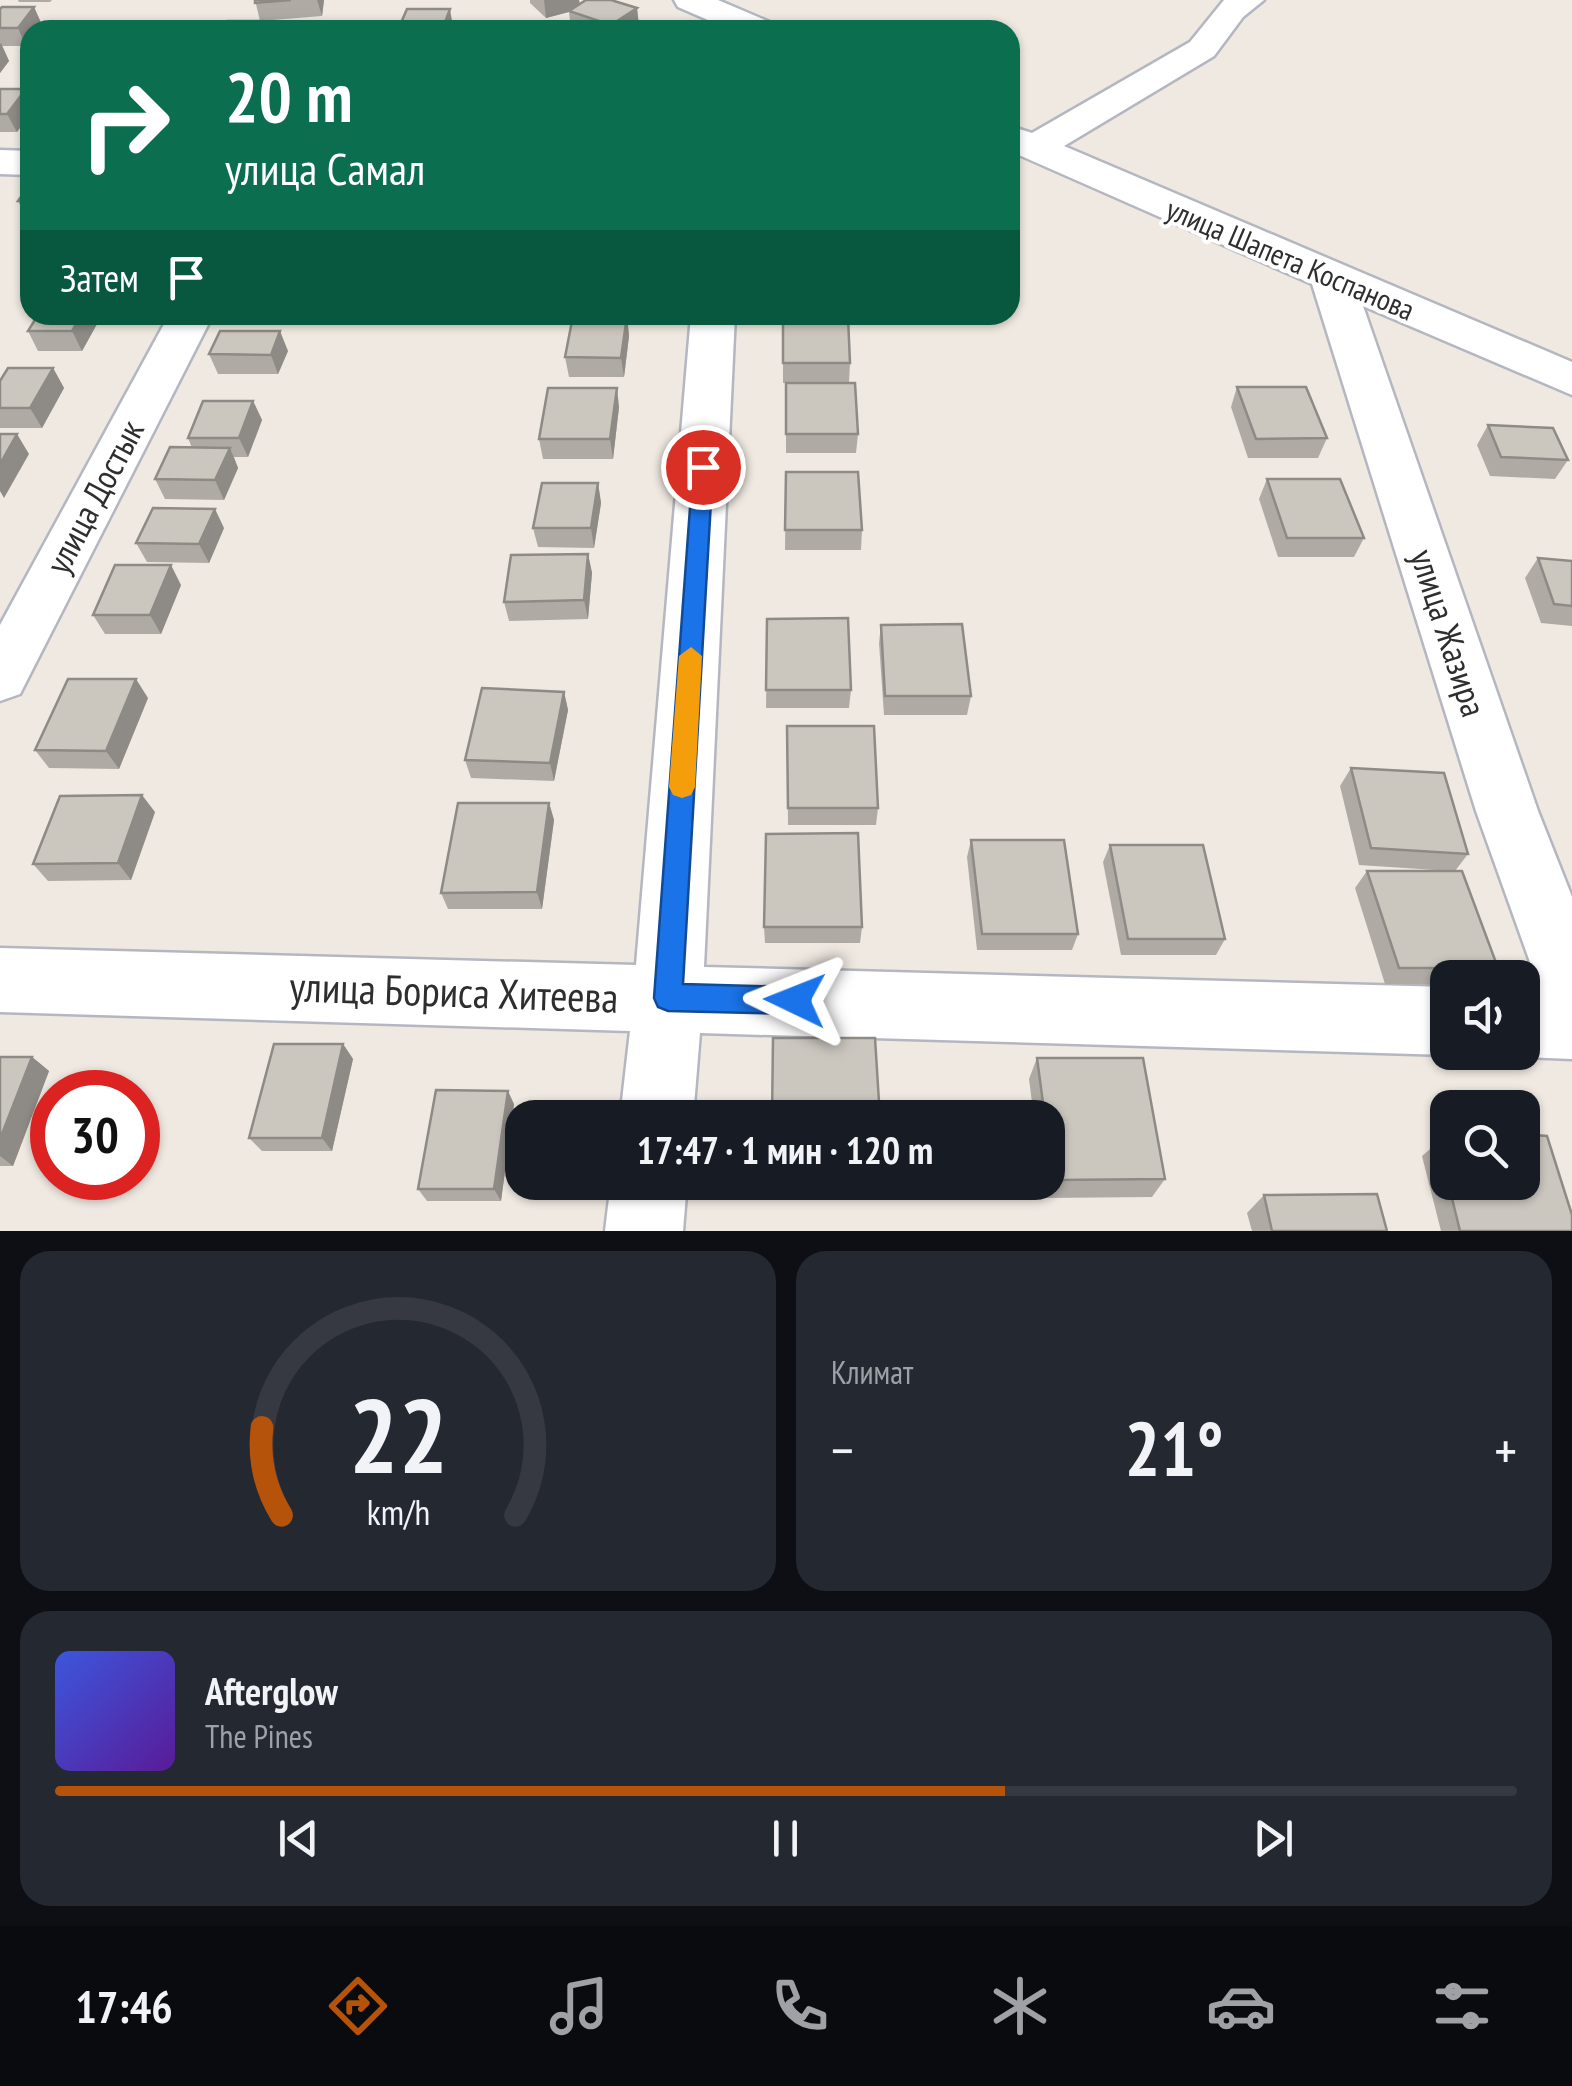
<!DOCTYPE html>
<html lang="ru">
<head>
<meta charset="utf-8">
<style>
	:root { --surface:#171b24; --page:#242831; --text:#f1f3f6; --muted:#9ea1a6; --line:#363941; --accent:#b45309 }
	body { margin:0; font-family:"PT Sans Narrow",sans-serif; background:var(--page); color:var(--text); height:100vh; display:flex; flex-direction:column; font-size:38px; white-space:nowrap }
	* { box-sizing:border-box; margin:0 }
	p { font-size:32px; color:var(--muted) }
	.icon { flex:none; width:55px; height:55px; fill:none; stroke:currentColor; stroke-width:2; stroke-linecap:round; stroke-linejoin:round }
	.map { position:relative; height:1231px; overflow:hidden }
	.side { display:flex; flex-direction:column; gap:20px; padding:20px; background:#0d0f14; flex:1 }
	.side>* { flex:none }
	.banner { position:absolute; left:20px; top:20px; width:1000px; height:305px; border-radius:30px; box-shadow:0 2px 8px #0004; background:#0b6e4f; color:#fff; overflow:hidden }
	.buttons { position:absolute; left:1430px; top:960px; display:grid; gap:20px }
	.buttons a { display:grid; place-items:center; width:110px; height:110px; border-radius:20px; background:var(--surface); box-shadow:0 2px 8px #0004; font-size:50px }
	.speed { position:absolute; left:30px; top:1070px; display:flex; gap:20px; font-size:50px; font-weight:700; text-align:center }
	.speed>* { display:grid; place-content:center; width:130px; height:130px; border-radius:50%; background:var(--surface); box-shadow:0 2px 8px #0004; line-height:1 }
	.speed .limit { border:15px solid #d22; background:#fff; color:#111 }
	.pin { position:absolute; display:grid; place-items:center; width:85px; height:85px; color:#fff; margin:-42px; border:5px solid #fff; border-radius:50%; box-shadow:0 2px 10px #0007 }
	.me { position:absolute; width:110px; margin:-55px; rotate:272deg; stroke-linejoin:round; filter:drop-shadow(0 0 8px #0008) }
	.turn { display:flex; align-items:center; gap:35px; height:210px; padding:0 40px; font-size:45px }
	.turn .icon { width:130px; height:130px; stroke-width:2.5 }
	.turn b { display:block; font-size:70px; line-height:85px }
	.then { display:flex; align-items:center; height:95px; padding:0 40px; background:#0003; gap:20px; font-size:38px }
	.big { font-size:75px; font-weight:700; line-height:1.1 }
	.side .widget { flex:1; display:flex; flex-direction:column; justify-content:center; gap:15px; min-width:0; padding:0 35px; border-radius:30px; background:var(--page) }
	.side .dial { align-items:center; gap:0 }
	.dial svg { height:260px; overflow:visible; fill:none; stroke:var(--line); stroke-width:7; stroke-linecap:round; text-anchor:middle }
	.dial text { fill:var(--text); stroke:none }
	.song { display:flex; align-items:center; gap:30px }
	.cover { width:120px; height:120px; border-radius:15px; background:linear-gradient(135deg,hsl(230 70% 55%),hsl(270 70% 35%)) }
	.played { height:10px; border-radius:5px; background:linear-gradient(90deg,var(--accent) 65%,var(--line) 65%) }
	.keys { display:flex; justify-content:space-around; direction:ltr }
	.heat { display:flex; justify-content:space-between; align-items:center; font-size:55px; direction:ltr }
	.side .tiles { flex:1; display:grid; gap:20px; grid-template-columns:1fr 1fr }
	.widget:last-child { grid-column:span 2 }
	.trip { position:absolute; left:505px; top:1100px; width:560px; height:100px; border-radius:30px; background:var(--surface); box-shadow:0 2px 8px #0004; font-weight:700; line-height:100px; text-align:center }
	.tab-bar { display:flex; height:160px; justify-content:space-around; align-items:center; background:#090b0e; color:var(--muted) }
	.tab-bar .icon { width:70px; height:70px }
	.tab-bar .current { color:var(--accent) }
	.tab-bar b { font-size:45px; color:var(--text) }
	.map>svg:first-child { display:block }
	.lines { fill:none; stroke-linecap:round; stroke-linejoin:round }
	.minor-casing { stroke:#b4b7c1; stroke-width:5 }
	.minor { fill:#fff; fill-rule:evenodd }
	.wall { fill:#afaba4 }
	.shaded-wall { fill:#8e8b86 }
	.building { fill:#cbc7bf; stroke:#8e8b86; stroke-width:2.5 }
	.route { fill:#1a73e8; stroke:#114b97; stroke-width:2.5 }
	.slow { fill:#f59e0b }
	.labels { text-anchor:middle; stroke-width:8; stroke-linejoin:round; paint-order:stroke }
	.far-street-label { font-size:30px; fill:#2e2e2e; stroke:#fff }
	.street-label { font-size:35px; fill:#2e2e2e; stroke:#fff }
	.near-street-label { font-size:42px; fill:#2e2e2e; stroke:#fff }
</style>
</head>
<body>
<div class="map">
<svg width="1572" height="1231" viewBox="0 0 1572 1231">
	<rect width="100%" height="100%" fill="#efe9e1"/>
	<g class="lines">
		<defs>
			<g id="minor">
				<path d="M 674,0 L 718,0 L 772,23 L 777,30 L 731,30 L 678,7 Z"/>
				<path d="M 1224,0 L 1264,0 L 1243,17 L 1214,56 L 1064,146 L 1572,362 L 1572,395 L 1363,306 L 1538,811 L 1572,897 L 1572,1059 L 1522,1057 L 1511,1052 L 1522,1052 L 1522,989 L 1540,990 L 1476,811 L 1312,284 L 1010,151 L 1010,126 L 1032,133 L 1190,42 Z"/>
				<path d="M 0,150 L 30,151 L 30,175 L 0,174 Z"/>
				<path d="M 169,315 L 213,315 L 20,694 L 0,701 L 0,625 Z"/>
				<path d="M 691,315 L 735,315 L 704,967 L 1448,987 L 1448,1052 L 1453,1052 L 1448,1055 L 700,1033 L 693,1118 L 620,1118 L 630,1031 L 0,1012 L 0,948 L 636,965 Z"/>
				<path d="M 611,1182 L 687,1182 L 683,1231 L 605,1231 Z"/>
			</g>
		</defs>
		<use href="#minor" class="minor-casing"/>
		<use href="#minor" class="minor"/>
	</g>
	<g class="wall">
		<path d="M 18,0 L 52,0 L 50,2 L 19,2 Z"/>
		<path d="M 255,0 L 324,0 L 322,16 L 260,21 Z"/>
		<path d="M 530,0 L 579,0 L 580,4 L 637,8 L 639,26 L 634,30 L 574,30 L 571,29 L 569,12 L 546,18 L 530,3 Z"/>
		<path d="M 34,7 L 42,25 L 39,30 L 30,30 L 26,46 L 2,46 L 9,61 L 0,73 L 0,9 Z"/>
		<path d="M 407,9 L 453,27 L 452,30 L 402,30 L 400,25 Z"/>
		<path d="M 0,89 L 26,89 L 30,98 L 30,114 L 17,132 L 0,132 Z"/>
		<path d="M 30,184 L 30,220 L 28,220 L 18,201 Z"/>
		<path d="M 1010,209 L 1015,235 L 1012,254 L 1010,254 Z"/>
		<path d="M 102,315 L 82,351 L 38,351 L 28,331 Z"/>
		<path d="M 627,316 L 629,336 L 624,377 L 569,377 L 565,357 Z"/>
		<path d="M 783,318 L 850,363 L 849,383 L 858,434 L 856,453 L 786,453 L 786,383 L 783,383 Z"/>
		<path d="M 288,351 L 278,374 L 218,374 L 209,354 Z"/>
		<path d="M 53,368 L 64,388 L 42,428 L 0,428 L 0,381 Z"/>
		<path d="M 1237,387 L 1327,438 L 1318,458 L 1248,458 L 1231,407 Z"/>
		<path d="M 253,401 L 262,420 L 248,457 L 234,457 L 238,468 L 224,500 L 165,499 L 155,479 L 192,448 L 188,438 Z"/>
		<path d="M 619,407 L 613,459 L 543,459 L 539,439 Z"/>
		<path d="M 1488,425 L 1568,460 L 1555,479 L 1490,476 L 1477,445 Z"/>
		<path d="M 786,472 L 862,530 L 861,550 L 785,550 Z"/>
		<path d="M 1267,479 L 1364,538 L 1354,557 L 1278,557 L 1259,499 Z"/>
		<path d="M 598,483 L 601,503 L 594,548 L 538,547 L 533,528 Z"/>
		<path d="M 224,528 L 209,563 L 147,562 L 136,543 Z"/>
		<path d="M 588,554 L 592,573 L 588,619 L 509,621 L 504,602 Z"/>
		<path d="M 1538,558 L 1572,561 L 1572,626 L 1541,623 L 1525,578 Z"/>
		<path d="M 181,585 L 161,634 L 105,634 L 93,615 Z"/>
		<path d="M 767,619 L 851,690 L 849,708 L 766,708 Z"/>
		<path d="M 881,625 L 971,696 L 967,715 L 884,715 L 879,643 Z"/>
		<path d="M 564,692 L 568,710 L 554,781 L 471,778 L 465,760 Z"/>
		<path d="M 148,698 L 119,769 L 49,768 L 35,750 Z"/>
		<path d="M 787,726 L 878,808 L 876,825 L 788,825 Z"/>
		<path d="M 1351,768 L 1468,854 L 1455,871 L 1498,968 L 1489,978 L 1448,978 L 1448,984 L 1385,984 L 1355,888 L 1367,871 L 1451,871 L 1359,865 L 1340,786 Z"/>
		<path d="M 549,803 L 554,820 L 542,909 L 448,909 L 441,893 Z"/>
		<path d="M 155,812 L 131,880 L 48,881 L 33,864 Z"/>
		<path d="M 971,840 L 1078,934 L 1072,950 L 977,950 L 967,857 Z"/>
		<path d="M 1110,845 L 1225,939 L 1216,955 L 1121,955 L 1103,862 Z"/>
		<path d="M 764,927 L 862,927 L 860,943 L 765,943 Z"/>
		<path d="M 343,1044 L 353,1059 L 332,1151 L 262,1151 L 249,1138 Z"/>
		<path d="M 0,1057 L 32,1057 L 49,1071 L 13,1166 L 0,1166 Z"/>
		<path d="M 1037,1058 L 1165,1179 L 1152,1197 L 1044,1198 L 1042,1182 L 1048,1182 L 1048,1118 L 1034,1118 L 1029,1079 Z"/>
		<path d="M 514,1104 L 501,1201 L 427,1201 L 418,1189 Z"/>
		<path d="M 1437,1143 L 1572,1231 L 1441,1231 L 1422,1156 Z"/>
		<path d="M 1264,1195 L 1387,1231 L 1252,1231 L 1247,1213 Z"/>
	</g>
	<g class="shaded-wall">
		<path d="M 317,0 L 324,0 L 322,16 Z"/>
		<path d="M 544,0 L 579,0 L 580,9 L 546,18 Z"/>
		<path d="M 34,7 L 42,25 L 39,30 L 30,30 L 30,41 L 26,46 L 18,28 Z"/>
		<path d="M 637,8 L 639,26 L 634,30 L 612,30 L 611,25 Z"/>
		<path d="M 450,9 L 453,27 L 452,30 L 445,30 L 444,25 Z"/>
		<path d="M 1,43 L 9,61 L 0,73 L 0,44 Z"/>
		<path d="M 26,89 L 30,98 L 30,114 L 17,132 L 7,114 Z"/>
		<path d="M 81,315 L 102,315 L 82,351 L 72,331 Z"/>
		<path d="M 627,316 L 629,336 L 624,377 L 621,358 Z"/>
		<path d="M 280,331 L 288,351 L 278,374 L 271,355 Z"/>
		<path d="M 53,368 L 64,388 L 42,428 L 30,408 Z"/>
		<path d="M 617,388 L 619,407 L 613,459 L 610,439 Z"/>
		<path d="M 253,401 L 262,420 L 248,457 L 239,438 Z"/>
		<path d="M 17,434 L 29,454 L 4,498 L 0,491 L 0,464 Z"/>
		<path d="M 230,448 L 238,468 L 224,500 L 215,480 Z"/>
		<path d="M 598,483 L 601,503 L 594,548 L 591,528 Z"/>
		<path d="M 215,509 L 224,528 L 209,563 L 199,544 Z"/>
		<path d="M 588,554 L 592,573 L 588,619 L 584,600 Z"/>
		<path d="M 171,565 L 181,585 L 161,634 L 150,615 Z"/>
		<path d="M 136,679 L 148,698 L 119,769 L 106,751 Z"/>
		<path d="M 564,692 L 568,710 L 554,781 L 550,763 Z"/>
		<path d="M 142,795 L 155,812 L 131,880 L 118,863 Z"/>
		<path d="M 549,803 L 554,820 L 542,909 L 537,892 Z"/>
		<path d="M 343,1044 L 353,1059 L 332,1151 L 322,1138 Z"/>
		<path d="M 32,1057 L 49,1071 L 13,1166 L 0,1156 L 0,1139 Z"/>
		<path d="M 508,1091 L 514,1104 L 501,1201 L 494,1189 Z"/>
	</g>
	<g class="building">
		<path d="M 255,0 L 291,0 L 255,3 Z"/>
		<path d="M 586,0 L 611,0 L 637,8 L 611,25 L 569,11 Z"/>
		<path d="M 2,7 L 34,7 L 18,28 L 0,28 L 0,9 Z"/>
		<path d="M 407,9 L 450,9 L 444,25 L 400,25 Z"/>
		<path d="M 228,21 L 262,21 L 257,30 L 223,30 Z"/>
		<path d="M 0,89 L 26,89 L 7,114 L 0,114 Z"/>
		<path d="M 30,184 L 30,201 L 18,201 Z"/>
		<path d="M 1010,209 L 1015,235 L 1010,235 Z"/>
		<path d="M 38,315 L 81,315 L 72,331 L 28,331 Z"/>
		<path d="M 573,316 L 627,316 L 621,358 L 565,357 Z"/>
		<path d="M 848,317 L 850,363 L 783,363 L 783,318 Z"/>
		<path d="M 220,331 L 280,331 L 271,355 L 209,354 Z"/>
		<path d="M 8,368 L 53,368 L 30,408 L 0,408 L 0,381 Z"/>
		<path d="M 786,383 L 855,383 L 858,434 L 786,434 Z"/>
		<path d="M 1237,387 L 1306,387 L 1327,438 L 1256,439 Z"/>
		<path d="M 548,388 L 617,388 L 610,439 L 539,439 Z"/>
		<path d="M 203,401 L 253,401 L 239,438 L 188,438 Z"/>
		<path d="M 1488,425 L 1553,428 L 1568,460 L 1501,457 Z"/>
		<path d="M 0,434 L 17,434 L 0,464 Z"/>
		<path d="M 170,447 L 230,448 L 215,480 L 155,479 Z"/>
		<path d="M 786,472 L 858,472 L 862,530 L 785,530 Z"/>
		<path d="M 1267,479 L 1340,479 L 1364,538 L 1287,538 Z"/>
		<path d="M 542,483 L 598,483 L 591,528 L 533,528 Z"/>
		<path d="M 153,508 L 215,509 L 199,544 L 136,543 Z"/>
		<path d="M 588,554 L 584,600 L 504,602 L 511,555 Z"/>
		<path d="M 1538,558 L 1572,561 L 1572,606 L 1554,604 Z"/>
		<path d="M 115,565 L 171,565 L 150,615 L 93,615 Z"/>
		<path d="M 848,618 L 851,690 L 766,690 L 767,619 Z"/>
		<path d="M 962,624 L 971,696 L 885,696 L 881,625 Z"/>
		<path d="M 68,679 L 136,679 L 106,751 L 35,750 Z"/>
		<path d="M 482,688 L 564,692 L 550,763 L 465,760 Z"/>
		<path d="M 787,726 L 874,726 L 878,808 L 788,808 Z"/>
		<path d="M 1351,768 L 1444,773 L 1468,854 L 1371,848 Z"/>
		<path d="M 142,795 L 118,863 L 33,864 L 60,796 Z"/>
		<path d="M 458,803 L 549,803 L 537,892 L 441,893 Z"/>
		<path d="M 858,833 L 862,927 L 764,927 L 766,834 Z"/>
		<path d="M 971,840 L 1064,840 L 1078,934 L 982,934 Z"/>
		<path d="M 1110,845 L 1203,845 L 1225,939 L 1128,939 Z"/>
		<path d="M 1367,871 L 1462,871 L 1498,968 L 1399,968 Z"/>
		<path d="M 773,1038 L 875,1038 L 880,1118 L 772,1118 Z"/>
		<path d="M 274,1044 L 343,1044 L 322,1138 L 249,1138 Z"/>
		<path d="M 0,1057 L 32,1057 L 0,1139 Z"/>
		<path d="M 1037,1058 L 1143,1058 L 1165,1179 L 1053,1180 L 1048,1139 L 1048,1118 L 1045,1118 Z"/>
		<path d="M 436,1090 L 508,1091 L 494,1189 L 418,1189 Z"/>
		<path d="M 1522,1134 L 1547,1136 L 1572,1215 L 1572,1231 L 1460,1231 L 1448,1182 L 1522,1182 Z"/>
		<path d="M 1437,1143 L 1448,1144 L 1448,1182 Z"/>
		<path d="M 1377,1194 L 1387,1231 L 1272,1231 L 1264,1195 Z"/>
	</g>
	<path class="route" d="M 703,460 L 713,467 L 683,984 L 795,987 L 805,991 L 809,1000 L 805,1010 L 795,1014 L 668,1011 L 658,1007 L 654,998 L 693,467 Z"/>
	<path class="slow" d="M 691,647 L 702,656 L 695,787 L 691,795 L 682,798 L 673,795 L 669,787 L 679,656 Z"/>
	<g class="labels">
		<g class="far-street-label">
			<text transform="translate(1290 260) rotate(23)" y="10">улица Шапета Коспанова</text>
		</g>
		<g class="street-label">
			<text transform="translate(95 497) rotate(-62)" y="12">улица Достык</text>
			<text transform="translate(1448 633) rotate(72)" y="12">улица Жазира</text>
		</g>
		<g class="near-street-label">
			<text transform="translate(454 992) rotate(2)" y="15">улица Бориса Хитеева</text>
		</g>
	</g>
</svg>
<div class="buttons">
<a><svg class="icon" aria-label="sound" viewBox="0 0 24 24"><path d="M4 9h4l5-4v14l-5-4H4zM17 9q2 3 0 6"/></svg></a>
<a><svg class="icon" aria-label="search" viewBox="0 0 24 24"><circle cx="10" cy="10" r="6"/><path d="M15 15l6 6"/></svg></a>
</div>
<div class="speed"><div class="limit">30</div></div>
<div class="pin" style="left:703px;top:467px;background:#d93025"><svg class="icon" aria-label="arrive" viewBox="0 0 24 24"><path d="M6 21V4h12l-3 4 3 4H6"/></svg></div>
<svg class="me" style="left:795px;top:1000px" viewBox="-20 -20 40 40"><path d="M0-17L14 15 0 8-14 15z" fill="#1a73e8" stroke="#fff" stroke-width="4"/></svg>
<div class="trip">17:47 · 1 мин · 120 m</div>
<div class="banner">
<div class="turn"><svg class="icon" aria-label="right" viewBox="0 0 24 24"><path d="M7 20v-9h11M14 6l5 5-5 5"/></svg><div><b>20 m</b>улица Самал</div></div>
<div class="then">Затем<svg class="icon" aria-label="arrive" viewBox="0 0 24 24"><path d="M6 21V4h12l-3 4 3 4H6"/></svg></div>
</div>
</div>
<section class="side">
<div class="tiles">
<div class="widget dial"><svg viewBox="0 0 100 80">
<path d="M14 69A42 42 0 1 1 86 69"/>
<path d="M14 69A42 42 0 0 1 8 42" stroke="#b45309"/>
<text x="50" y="56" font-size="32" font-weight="700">22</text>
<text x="50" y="72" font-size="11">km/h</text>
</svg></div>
<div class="widget"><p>Климат</p>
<div class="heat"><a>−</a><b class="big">21°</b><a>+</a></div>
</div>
<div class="widget">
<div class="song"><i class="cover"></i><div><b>Afterglow</b><p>The Pines</p></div></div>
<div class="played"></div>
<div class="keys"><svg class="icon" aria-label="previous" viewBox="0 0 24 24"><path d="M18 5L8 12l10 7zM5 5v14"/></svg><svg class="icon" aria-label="pause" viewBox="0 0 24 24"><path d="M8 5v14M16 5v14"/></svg><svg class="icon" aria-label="next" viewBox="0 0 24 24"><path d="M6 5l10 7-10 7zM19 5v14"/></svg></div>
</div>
</div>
</section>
<nav class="tab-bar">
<b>17:46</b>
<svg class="icon current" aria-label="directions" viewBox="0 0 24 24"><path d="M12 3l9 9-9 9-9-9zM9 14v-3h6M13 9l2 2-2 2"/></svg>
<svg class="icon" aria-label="music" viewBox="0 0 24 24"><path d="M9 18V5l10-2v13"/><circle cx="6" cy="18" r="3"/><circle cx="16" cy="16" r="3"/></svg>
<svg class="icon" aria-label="phone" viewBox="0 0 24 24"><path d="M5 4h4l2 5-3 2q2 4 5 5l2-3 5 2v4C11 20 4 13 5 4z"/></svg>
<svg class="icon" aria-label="climate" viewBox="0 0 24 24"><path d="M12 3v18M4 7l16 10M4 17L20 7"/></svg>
<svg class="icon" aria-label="car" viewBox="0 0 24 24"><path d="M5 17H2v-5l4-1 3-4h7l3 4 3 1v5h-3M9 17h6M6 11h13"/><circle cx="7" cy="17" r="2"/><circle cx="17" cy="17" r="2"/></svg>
<svg class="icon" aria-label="filters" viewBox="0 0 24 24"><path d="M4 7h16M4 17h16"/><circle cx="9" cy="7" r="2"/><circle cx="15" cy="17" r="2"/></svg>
</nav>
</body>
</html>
